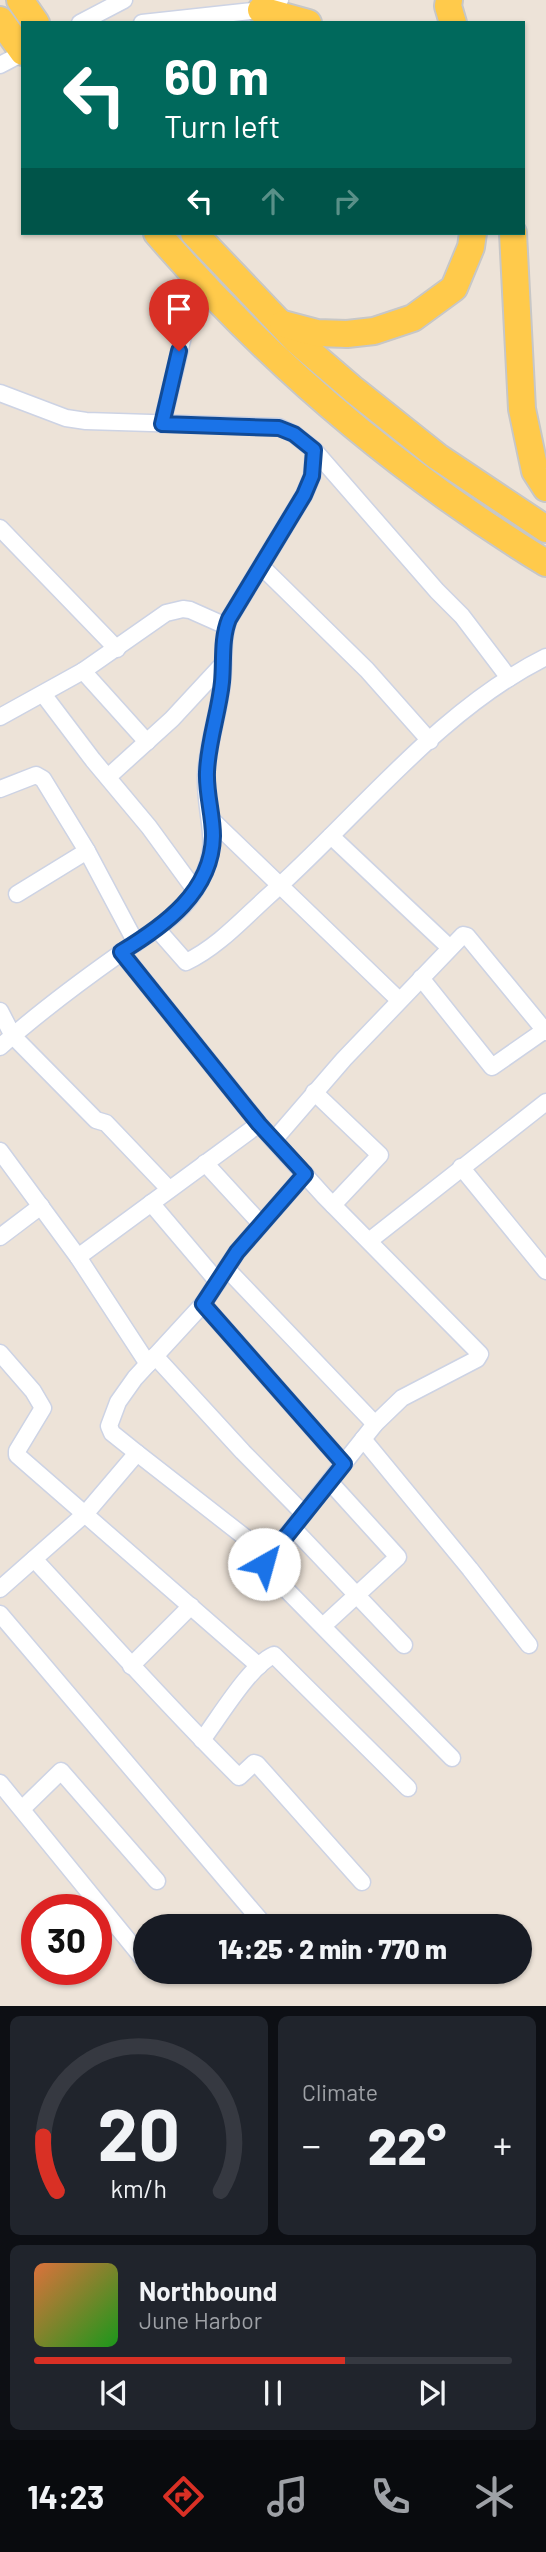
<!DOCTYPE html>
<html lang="en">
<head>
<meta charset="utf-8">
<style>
	:root { --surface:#171b24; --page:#20242c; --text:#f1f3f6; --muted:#9ea1a6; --line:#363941; --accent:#d93025 }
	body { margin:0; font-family:Barlow,sans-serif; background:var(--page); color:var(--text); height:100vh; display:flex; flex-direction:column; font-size:26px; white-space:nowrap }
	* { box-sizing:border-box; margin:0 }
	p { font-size:23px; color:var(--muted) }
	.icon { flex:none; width:38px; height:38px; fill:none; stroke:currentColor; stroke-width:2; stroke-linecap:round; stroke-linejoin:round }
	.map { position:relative; height:2006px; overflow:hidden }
	.panel { display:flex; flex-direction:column; gap:10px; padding:10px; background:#0d0f14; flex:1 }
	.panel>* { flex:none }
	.hud { position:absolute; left:21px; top:21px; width:504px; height:214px; border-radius:0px; box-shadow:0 2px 5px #0004; background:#00695c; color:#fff; overflow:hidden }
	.speed { position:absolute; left:21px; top:1894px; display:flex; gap:14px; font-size:35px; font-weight:700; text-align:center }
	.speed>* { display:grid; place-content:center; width:91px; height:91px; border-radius:50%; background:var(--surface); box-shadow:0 2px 5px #0004; line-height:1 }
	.speed .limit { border:10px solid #d22; background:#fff; color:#111 }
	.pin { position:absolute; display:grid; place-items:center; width:60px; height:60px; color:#fff; margin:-72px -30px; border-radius:50% 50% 50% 0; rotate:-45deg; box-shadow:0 0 7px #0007 }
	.pin .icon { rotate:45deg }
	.me { position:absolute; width:77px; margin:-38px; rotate:38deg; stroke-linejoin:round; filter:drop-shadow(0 0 5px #0008) }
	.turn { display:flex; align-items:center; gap:24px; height:147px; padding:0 28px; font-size:32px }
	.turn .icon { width:91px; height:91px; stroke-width:2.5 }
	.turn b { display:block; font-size:49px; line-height:60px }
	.lanes { display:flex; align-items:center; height:66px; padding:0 28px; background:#0003; justify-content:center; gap:35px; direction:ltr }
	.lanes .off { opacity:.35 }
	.big { font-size:52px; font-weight:800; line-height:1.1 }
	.panel .card { flex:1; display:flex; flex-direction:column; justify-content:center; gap:10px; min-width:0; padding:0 24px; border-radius:10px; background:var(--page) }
	.panel .dial { align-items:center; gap:0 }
	.dial svg { height:182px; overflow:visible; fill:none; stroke:var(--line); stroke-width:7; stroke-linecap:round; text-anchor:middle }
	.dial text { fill:var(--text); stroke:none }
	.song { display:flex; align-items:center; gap:21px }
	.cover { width:84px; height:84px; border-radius:10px; background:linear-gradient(135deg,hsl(20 70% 55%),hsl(120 70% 35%)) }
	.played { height:7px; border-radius:4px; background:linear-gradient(90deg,var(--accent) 65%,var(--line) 65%) }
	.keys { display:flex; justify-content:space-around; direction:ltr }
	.heat { display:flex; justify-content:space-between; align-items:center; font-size:38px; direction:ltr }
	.panel .tiles { flex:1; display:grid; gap:10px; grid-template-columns:1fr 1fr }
	.card:last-child { grid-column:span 2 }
	.trip { position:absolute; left:133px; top:1914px; width:399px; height:70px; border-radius:35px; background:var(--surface); box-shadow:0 2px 5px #0004; font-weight:800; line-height:70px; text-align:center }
	.menu { display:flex; height:112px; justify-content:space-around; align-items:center; background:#090b0e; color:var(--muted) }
	.menu .icon { width:49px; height:49px }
	.menu .selected { color:var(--accent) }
	.menu b { font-size:32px; color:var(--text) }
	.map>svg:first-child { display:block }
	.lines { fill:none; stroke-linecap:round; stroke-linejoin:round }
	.minor-casing { stroke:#cdd3e4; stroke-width:19 }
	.primary-casing { stroke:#c7c7c7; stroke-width:30 }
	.minor { stroke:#fff; stroke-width:16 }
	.primary { stroke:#ffca4b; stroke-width:26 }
	.route-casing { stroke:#114b97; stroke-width:18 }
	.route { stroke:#1a73e8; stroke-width:12 }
</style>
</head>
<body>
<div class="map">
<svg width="546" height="2006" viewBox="0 0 546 2006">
	<rect width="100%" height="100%" fill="#ede3d8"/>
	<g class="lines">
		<defs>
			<g id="minor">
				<path d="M 80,23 L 124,0"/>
				<path d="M 142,23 L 261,10 L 280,0"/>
				<path d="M 0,65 L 23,53"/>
				<path d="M 0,393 L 66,418 L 86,421 L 279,427 L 294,434 L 314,450 L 437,591 L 462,616 L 509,678"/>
				<path d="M 162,424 L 197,278"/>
				<path d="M 0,528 L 117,649"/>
				<path d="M 262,567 L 367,670 L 430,741"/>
				<path d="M 83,671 L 147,742"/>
				<path d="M 43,694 L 93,760 L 149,827 L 195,890"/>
				<path d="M 0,717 L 83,671 L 166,613 L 183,609 L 190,610 L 226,626"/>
				<path d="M 108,777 L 172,719 L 223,664"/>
				<path d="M 0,789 L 36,775 L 43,779 L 87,851 L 136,943"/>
				<path d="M 211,819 L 399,1000"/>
				<path d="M 331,836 L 450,948"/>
				<path d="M 17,894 L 87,851"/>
				<path d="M 157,929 L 186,962 C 216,948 241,921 265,899 C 355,820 437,711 546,657"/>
				<path d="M 121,952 L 259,1124 L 324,1196 L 480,1354 L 477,1359 L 402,1398 L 375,1424 L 264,1564 L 267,1570 L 452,1758"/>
				<path d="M 421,978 L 492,1067 L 545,1030"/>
				<path d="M 0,1011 L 13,1036 L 96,1120 L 106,1123 L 169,1189"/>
				<path d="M 0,1047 C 37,1014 77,984 118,955 C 144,936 173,922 192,895 C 226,846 205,827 206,777 C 207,745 219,714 222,682 C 225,661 221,639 229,619 L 304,495 L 312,476 L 314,450"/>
				<path d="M 314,1092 L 380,1155 L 333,1205"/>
				<path d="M 274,1140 L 344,1059 L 463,935 L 467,936 L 546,1032"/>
				<path d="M 0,1151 L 78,1257 L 148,1364"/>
				<path d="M 205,1163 L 261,1224"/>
				<path d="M 461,1167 L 546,1271"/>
				<path d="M 151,1203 L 218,1282"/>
				<path d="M 0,1237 L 41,1206"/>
				<path d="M 369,1241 L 546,1102"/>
				<path d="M 78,1257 L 259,1124"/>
				<path d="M 226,1268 L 375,1424"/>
				<path d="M 203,1304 L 343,1463"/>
				<path d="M 0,1353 L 33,1391 L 43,1408 L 17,1451 L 17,1455 L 259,1666"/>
				<path d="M 155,1356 L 243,1452 L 304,1514"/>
				<path d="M 363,1439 L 470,1569 L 529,1645"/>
				<path d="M 293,1528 L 404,1645"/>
				<path d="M 269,1556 L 137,1453 L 112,1433 L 109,1426 L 118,1402 L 135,1378 L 203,1304 L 237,1252 L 305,1174"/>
				<path d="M 34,1559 C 102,1632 168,1707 239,1777 L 254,1763 L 257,1764 L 362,1882"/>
				<path d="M 0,1589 L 86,1513 L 137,1453"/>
				<path d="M 0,1614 L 266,1927"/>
				<path d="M 323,1626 L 398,1557 L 330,1482"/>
				<path d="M 131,1666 L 191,1606"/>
				<path d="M 202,1740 C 219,1718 250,1665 274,1655 L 408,1788"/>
				<path d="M 0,1783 L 145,1961"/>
				<path d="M 22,1809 L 61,1771 L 157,1881"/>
			</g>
			<g id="primary">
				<path d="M 20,0 L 36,23"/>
				<path d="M 449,0 L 448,6 L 453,23"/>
				<path d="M 261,10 L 308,23"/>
				<path d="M 0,20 L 23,52"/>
				<path d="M 157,233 C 269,363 399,473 546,563"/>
				<path d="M 194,233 L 297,341 L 354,390 L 438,457 L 546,529"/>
				<path d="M 513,233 L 522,409 L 535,471 L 546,488"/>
				<path d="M 283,324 L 317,333 L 347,334 L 374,331 L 413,318 L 454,288 L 471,247 L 473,233"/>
			</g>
		</defs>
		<use href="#minor" class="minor-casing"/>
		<use href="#primary" class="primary-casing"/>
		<use href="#minor" class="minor"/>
		<use href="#primary" class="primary"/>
	</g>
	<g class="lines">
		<defs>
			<path id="route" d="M 179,351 L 162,424 L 279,428 L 294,434 L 314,450 L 312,476 L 304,495 L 229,619 C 221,639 224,661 222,682 C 219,712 208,742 207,772 C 206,794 213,814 213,836 C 212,892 164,926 121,952 L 259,1124 L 305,1174 L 237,1252 L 203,1304 L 344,1464 L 264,1564"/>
		</defs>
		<use href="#route" class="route-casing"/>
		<use href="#route" class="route"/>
	</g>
</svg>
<div class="speed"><div class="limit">30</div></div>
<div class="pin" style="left:179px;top:351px;background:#d93025"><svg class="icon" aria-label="arrive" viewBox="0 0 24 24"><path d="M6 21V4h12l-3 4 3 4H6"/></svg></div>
<svg class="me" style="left:264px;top:1564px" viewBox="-20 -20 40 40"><circle r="19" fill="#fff"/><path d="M0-13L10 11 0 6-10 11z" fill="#1a73e8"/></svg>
<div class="trip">14:25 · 2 min · 770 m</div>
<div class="hud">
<div class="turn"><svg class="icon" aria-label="left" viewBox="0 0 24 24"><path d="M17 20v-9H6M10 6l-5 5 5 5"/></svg><div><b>60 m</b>Turn left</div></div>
<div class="lanes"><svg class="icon" aria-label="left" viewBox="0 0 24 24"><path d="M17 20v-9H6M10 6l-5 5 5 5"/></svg><svg class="icon off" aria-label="ahead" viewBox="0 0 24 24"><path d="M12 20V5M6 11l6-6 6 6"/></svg><svg class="icon off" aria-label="right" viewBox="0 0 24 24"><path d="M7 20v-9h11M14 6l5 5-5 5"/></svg></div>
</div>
</div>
<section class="panel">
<div class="tiles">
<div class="card dial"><svg viewBox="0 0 100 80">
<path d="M14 69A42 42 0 1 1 86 69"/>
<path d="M14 69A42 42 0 0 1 8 45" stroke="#d93025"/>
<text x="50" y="56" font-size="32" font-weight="700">20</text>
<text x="50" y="72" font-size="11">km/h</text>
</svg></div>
<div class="card"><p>Climate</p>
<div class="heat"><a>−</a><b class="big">22°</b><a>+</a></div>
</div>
<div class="card">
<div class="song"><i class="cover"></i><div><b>Northbound</b><p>June Harbor</p></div></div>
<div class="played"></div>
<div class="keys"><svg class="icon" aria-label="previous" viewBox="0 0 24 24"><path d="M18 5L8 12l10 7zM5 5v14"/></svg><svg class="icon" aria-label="pause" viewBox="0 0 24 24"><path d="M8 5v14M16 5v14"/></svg><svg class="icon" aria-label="next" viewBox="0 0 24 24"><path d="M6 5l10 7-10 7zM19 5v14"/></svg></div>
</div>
</div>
</section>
<nav class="menu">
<b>14:23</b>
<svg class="icon selected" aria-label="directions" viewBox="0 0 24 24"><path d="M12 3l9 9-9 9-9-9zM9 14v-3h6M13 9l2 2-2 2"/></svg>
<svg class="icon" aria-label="music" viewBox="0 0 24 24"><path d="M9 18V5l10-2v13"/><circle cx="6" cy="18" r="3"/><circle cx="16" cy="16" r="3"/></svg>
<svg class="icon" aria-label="phone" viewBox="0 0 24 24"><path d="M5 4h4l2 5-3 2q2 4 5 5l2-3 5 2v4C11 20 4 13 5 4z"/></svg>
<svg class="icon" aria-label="climate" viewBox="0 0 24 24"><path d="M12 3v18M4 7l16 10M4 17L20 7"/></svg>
</nav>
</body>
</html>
